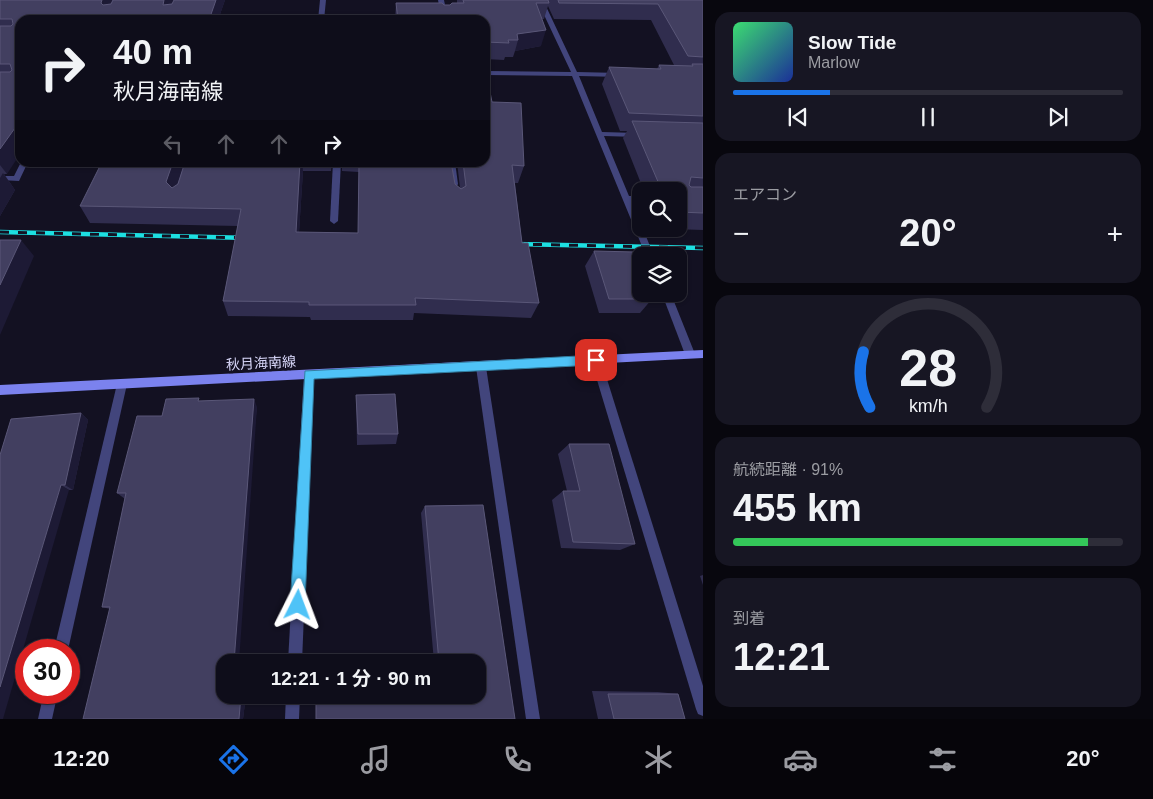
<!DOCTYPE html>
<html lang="ja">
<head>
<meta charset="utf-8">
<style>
	:root { --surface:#0e0d1a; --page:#171623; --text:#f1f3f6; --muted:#9b9ca2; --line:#2e2d39; --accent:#1a73e8 }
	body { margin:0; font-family:Arial,"Noto Sans JP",sans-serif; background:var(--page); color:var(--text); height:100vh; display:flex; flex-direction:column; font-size:19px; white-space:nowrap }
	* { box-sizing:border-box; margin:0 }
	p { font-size:16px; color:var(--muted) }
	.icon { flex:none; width:28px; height:28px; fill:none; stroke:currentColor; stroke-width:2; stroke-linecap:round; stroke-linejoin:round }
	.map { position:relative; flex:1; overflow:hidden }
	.sheet { display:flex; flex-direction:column; gap:12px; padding:12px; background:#08070e; width:450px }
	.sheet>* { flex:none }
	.banner { position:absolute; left:15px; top:15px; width:475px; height:152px; border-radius:15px; box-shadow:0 1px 4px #0004,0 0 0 1px var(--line); background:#0e0d1a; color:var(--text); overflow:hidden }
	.fabs { position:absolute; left:632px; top:182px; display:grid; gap:10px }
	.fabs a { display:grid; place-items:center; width:55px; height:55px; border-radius:10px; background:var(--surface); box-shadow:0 1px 4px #0004,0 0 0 1px var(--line); font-size:25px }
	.speed { position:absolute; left:15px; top:639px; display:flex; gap:10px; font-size:25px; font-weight:700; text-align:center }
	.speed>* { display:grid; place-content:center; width:65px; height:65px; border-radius:50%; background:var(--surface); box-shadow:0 1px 4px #0004,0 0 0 1px var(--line); line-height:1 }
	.speed .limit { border:8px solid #d22; background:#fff; color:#111 }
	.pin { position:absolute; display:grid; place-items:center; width:42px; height:42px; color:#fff; margin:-21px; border-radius:10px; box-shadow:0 2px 8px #0006 }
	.me { position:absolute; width:55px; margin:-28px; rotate:3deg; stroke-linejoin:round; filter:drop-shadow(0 0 4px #0008) }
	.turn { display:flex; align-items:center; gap:18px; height:105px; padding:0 15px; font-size:22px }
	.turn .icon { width:65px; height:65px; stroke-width:2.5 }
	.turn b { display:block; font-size:35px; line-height:42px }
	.lanes { display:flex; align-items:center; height:48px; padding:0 15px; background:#0003; justify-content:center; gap:25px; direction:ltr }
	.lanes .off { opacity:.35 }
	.big { font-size:38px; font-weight:700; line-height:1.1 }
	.sheet .widget { flex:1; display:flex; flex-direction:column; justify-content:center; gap:8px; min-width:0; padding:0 18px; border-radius:15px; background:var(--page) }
	.sheet .dial { align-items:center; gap:0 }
	.dial svg { height:130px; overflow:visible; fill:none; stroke:var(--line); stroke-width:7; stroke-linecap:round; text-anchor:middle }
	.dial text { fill:var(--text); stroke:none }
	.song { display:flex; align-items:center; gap:15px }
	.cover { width:60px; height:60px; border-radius:8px; background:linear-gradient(135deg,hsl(140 70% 55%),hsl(230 70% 35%)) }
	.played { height:5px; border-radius:2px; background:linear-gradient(90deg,var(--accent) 25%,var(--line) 25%) }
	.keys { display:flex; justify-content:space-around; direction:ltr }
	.heat { display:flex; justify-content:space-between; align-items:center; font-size:28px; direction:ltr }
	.charge { height:8px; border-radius:4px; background:linear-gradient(90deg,#34c759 91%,var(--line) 0) }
	.trip { position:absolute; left:216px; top:654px; width:270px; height:50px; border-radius:15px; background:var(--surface); box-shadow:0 1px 4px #0004,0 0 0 1px var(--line); font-weight:700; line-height:50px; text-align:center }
	.menu { display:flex; height:80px; justify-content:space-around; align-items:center; background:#06050a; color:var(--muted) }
	.menu .icon { width:35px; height:35px }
	.menu .on { color:var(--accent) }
	.menu b { font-size:22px; color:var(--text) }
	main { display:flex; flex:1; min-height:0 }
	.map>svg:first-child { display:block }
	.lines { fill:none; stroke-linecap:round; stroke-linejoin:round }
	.minor { fill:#42457c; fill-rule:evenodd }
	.secondary { fill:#7b82ee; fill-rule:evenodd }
	.rail-casing { stroke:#1ddfe1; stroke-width:4.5 }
	.rail { stroke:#131122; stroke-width:3; stroke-dasharray:9; stroke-linecap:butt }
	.wall { fill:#302d4e }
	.shaded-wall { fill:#1d1a35 }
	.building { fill:#423f60; stroke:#5a5778 }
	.route { fill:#4fc3f7; stroke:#337fa1 }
	.labels { text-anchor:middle; stroke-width:5; stroke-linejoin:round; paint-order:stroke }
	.street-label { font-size:14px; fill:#d9d8fa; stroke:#131122 }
</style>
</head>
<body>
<main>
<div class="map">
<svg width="703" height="719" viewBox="0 0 703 719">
	<rect width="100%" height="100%" fill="#131122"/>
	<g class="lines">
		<g class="minor">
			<path d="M 320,0 L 326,0 L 324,20 L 318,20 Z"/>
			<path d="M 438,0 L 444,0 L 448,20 L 442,20 Z"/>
			<path d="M 537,0 L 543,0 L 577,72 L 620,73 L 623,75 L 620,77 L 579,76 L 602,132 L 637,133 L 641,135 L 637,137 L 604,136 L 629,196 L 641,196 L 641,202 L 631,202 L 641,225 L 641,229 L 643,229 L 654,256 L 646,256 L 572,76 L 485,75 L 485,71 L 571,72 Z"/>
			<path d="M 21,162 L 28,162 L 19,181 L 0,180 L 0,176 L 14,176 Z"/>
			<path d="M 333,162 L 341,162 L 338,221 L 334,224 L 330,221 Z"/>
			<path d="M 447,162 L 455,162 L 458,184 L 457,186 L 451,186 L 450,184 Z"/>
			<path d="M 662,294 L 671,294 L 695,354 L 694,357 L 686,357 Z"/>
			<path d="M 596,356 L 600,357 L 601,360 L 703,686 L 703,716 L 698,714 L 696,709 L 591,360 L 592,357 Z"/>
			<path d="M 481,363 L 485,364 L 486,367 L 540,719 L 526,719 L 476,367 L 477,364 Z"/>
			<path d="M 309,371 L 313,372 L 314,375 L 302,662 L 288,662 L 304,375 L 305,372 Z"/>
			<path d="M 122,379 L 126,381 L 127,384 L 68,650 L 54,650 L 117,384 L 118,381 Z"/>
			<path d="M 44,692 L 58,692 L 52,719 L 38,719 Z"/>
			<path d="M 286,695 L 300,695 L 299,719 L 285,719 Z"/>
		</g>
		<path class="secondary" d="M 703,350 L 703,358 L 0,395 L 0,385 Z"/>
		<defs>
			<g id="rail">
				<path d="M 0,232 L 250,238"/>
				<path d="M 515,244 L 703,248"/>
			</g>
		</defs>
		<use href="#rail" class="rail-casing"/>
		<use href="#rail" class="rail"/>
	</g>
	<g class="wall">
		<path d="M 0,0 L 225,0 L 218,20 L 20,20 L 7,174 L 4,174 L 15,190 L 0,216 Z"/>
		<path d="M 457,0 L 703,0 L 703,230 L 672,229 L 679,229 L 679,191 L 644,191 L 623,138 L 627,131 L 620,131 L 602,84 L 609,67 L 657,69 L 659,65 L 674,65 L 651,20 L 554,19 L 548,6 L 544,19 L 542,19 L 541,46 L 515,51 L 513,57 L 505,57 L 504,60 L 485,59 L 485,20 L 395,20 L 396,3 L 450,5 L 457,3 Z"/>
		<path d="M 492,102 L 524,166 L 518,183 L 515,183 L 522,243 L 539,303 L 531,318 L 414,313 L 413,320 L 311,320 L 310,317 L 228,316 L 223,301 L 238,226 L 90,223 L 80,206 L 185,162 L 332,162 L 331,171 L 303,171 L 299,232 L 358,233 L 359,172 L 342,171 L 342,162 L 451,162 L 455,184 L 460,188 L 457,162 L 485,162 Z"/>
		<path d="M 594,251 L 652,299 L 640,313 L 599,313 L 585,266 Z"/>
		<path d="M 356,395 L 398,434 L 396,444 L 357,445 Z"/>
		<path d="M 200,401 L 257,407 L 225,695 L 246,695 L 243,719 L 110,609 L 102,607 L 125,499 L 117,493 L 162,416 Z"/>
		<path d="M 81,413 L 88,420 L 73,490 L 69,490 L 0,455 Z"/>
		<path d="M 569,444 L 635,544 L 620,550 L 561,548 L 552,500 L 563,491 L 567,491 L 558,454 Z"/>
		<path d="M 483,505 L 515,719 L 316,719 L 316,695 L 478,695 L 478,662 L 434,662 L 421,513 L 425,506 Z"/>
		<path d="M 703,575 L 703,585 L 700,576 Z"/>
		<path d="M 592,691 L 658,692 L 678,694 L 685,719 L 598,719 Z"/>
	</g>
	<g class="shaded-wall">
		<path d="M 102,0 L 113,0 L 107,19 L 101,3 Z"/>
		<path d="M 164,0 L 175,0 L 168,20 L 163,5 Z"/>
		<path d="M 216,0 L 225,0 L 218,20 L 209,20 Z"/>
		<path d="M 546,30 L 541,46 L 515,51 L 518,40 L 517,34 Z"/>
		<path d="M 20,121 L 20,154 L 7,174 L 0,165 L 0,149 Z"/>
		<path d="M 173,162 L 185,162 L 172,199 L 166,182 Z"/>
		<path d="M 300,162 L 302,162 L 303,171 L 298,248 L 296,232 Z"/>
		<path d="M 3,173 L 15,190 L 0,216 L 0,178 Z"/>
		<path d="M 21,240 L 34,256 L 0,335 L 0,285 Z"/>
		<path d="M 254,399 L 257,407 L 239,662 L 234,662 Z"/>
		<path d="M 81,413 L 88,420 L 73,490 L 65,485 Z"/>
		<path d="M 61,485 L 69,490 L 3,719 L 0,719 L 0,687 Z"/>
		<path d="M 241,695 L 246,695 L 243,719 L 239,719 Z"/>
	</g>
	<g class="building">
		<path d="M 0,0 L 102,0 L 101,3 L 103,5 L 111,4 L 113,0 L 164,0 L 163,5 L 172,4 L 174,0 L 216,0 L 209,20 L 20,20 L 20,121 L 0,149 L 0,72 L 10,72 L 12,70 L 10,64 L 0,64 L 0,26 L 11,26 L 13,24 L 12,19 L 0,19 Z"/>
		<path d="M 463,0 L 548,0 L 549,3 L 536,3 L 546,30 L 517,34 L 518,40 L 508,40 L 509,43 L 485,42 L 485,20 L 398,20 L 396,3 L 442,3 L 444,5 L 450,5 L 452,3 L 464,3 Z"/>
		<path d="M 558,0 L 703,0 L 703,57 L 688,56 L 658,4 L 559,3 Z"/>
		<path d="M 692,64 L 703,64 L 703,116 L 629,113 L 609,67 L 661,69 L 659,65 L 693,66 Z"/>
		<path d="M 485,67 L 492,102 L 521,103 L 524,166 L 512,165 L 522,243 L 528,243 L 539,303 L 415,298 L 416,305 L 309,305 L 309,302 L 223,301 L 241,209 L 80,206 L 102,162 L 173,162 L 166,182 L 172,188 L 178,184 L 185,162 L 300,162 L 296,232 L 358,233 L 359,162 L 451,162 L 455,184 L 461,189 L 466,186 L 463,162 L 485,162 Z"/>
		<path d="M 632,121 L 703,123 L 703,178 L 691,177 L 689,185 L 691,187 L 703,187 L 703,213 L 679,212 L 679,191 L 662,191 Z"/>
		<path d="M 0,240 L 21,240 L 0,285 Z"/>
		<path d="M 594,251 L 635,252 L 641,269 L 641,294 L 650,294 L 652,299 L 609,299 Z"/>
		<path d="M 395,394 L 398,434 L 358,434 L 356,395 Z"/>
		<path d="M 199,398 L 198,401 L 254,399 L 234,662 L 225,662 L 225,695 L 241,695 L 239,719 L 83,719 L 110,607 L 102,607 L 126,493 L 117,493 L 137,416 L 162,416 L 166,399 Z"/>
		<path d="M 81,413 L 65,485 L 61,485 L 0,687 L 0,455 L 11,419 Z"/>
		<path d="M 569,444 L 609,444 L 635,544 L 573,542 L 563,491 L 580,491 Z"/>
		<path d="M 483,505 L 515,719 L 316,719 L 316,695 L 478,695 L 478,662 L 439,662 L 425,506 Z"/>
		<path d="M 608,694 L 678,694 L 685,719 L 614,719 Z"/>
	</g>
	<path class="route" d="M 596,355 L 601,356 L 602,360 L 601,363 L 596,365 L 314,379 L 305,605 L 303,610 L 298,613 L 292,610 L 290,605 L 305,371 Z"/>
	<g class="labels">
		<g class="street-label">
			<text transform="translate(261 363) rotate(-3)" y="5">秋月海南線</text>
		</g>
	</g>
</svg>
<div class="fabs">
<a><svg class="icon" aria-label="search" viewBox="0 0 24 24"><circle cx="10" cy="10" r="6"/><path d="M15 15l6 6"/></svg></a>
<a><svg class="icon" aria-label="layers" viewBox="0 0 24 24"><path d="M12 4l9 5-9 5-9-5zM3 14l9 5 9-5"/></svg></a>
</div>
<div class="speed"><div class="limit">30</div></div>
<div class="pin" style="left:596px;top:360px;background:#d93025"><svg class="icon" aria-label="arrive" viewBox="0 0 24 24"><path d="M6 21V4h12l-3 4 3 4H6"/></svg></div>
<svg class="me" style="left:298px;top:605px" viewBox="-20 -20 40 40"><path d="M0-17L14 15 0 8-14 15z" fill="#4fc3f7" stroke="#fff" stroke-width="4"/></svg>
<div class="trip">12:21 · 1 分 · 90 m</div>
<div class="banner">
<div class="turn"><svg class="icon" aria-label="right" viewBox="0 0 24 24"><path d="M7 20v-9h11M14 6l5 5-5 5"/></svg><div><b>40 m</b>秋月海南線</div></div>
<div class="lanes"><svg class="icon off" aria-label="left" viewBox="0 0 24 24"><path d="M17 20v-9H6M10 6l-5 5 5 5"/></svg><svg class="icon off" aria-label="ahead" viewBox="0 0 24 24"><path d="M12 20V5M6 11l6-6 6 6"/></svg><svg class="icon off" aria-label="ahead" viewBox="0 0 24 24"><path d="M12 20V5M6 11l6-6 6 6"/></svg><svg class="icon" aria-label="right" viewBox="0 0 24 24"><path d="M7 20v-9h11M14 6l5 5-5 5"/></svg></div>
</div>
</div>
<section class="sheet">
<div class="widget">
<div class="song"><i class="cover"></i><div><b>Slow Tide</b><p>Marlow</p></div></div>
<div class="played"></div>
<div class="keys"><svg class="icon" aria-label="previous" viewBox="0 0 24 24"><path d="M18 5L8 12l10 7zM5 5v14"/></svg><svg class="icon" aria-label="pause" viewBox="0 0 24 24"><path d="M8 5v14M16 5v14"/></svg><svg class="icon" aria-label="next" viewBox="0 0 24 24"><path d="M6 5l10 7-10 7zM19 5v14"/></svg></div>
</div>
<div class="widget"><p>エアコン</p>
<div class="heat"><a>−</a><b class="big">20°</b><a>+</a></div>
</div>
<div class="widget dial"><svg viewBox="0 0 100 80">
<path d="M14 69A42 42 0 1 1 86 69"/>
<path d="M14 69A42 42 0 0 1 10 35" stroke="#1a73e8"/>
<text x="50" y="56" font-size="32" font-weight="700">28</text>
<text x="50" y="72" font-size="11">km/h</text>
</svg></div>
<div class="widget"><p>航続距離 · 91%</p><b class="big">455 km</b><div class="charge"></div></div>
<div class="widget"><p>到着</p><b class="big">12:21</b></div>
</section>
</main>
<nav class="menu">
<b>12:20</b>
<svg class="icon on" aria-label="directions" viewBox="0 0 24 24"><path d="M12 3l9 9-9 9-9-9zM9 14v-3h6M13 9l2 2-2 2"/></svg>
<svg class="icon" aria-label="music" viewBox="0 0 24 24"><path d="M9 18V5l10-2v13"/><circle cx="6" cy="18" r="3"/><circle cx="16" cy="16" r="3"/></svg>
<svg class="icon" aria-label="phone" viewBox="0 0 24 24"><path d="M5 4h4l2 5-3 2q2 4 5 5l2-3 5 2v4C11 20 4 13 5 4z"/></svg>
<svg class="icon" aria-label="climate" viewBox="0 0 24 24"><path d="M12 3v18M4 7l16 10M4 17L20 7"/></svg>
<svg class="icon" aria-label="car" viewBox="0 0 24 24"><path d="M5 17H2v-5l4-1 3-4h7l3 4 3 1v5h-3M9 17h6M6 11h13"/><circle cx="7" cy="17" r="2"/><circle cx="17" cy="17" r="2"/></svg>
<svg class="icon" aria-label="filters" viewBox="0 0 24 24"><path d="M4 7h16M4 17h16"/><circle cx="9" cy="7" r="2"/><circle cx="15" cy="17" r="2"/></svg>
<b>20°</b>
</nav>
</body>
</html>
